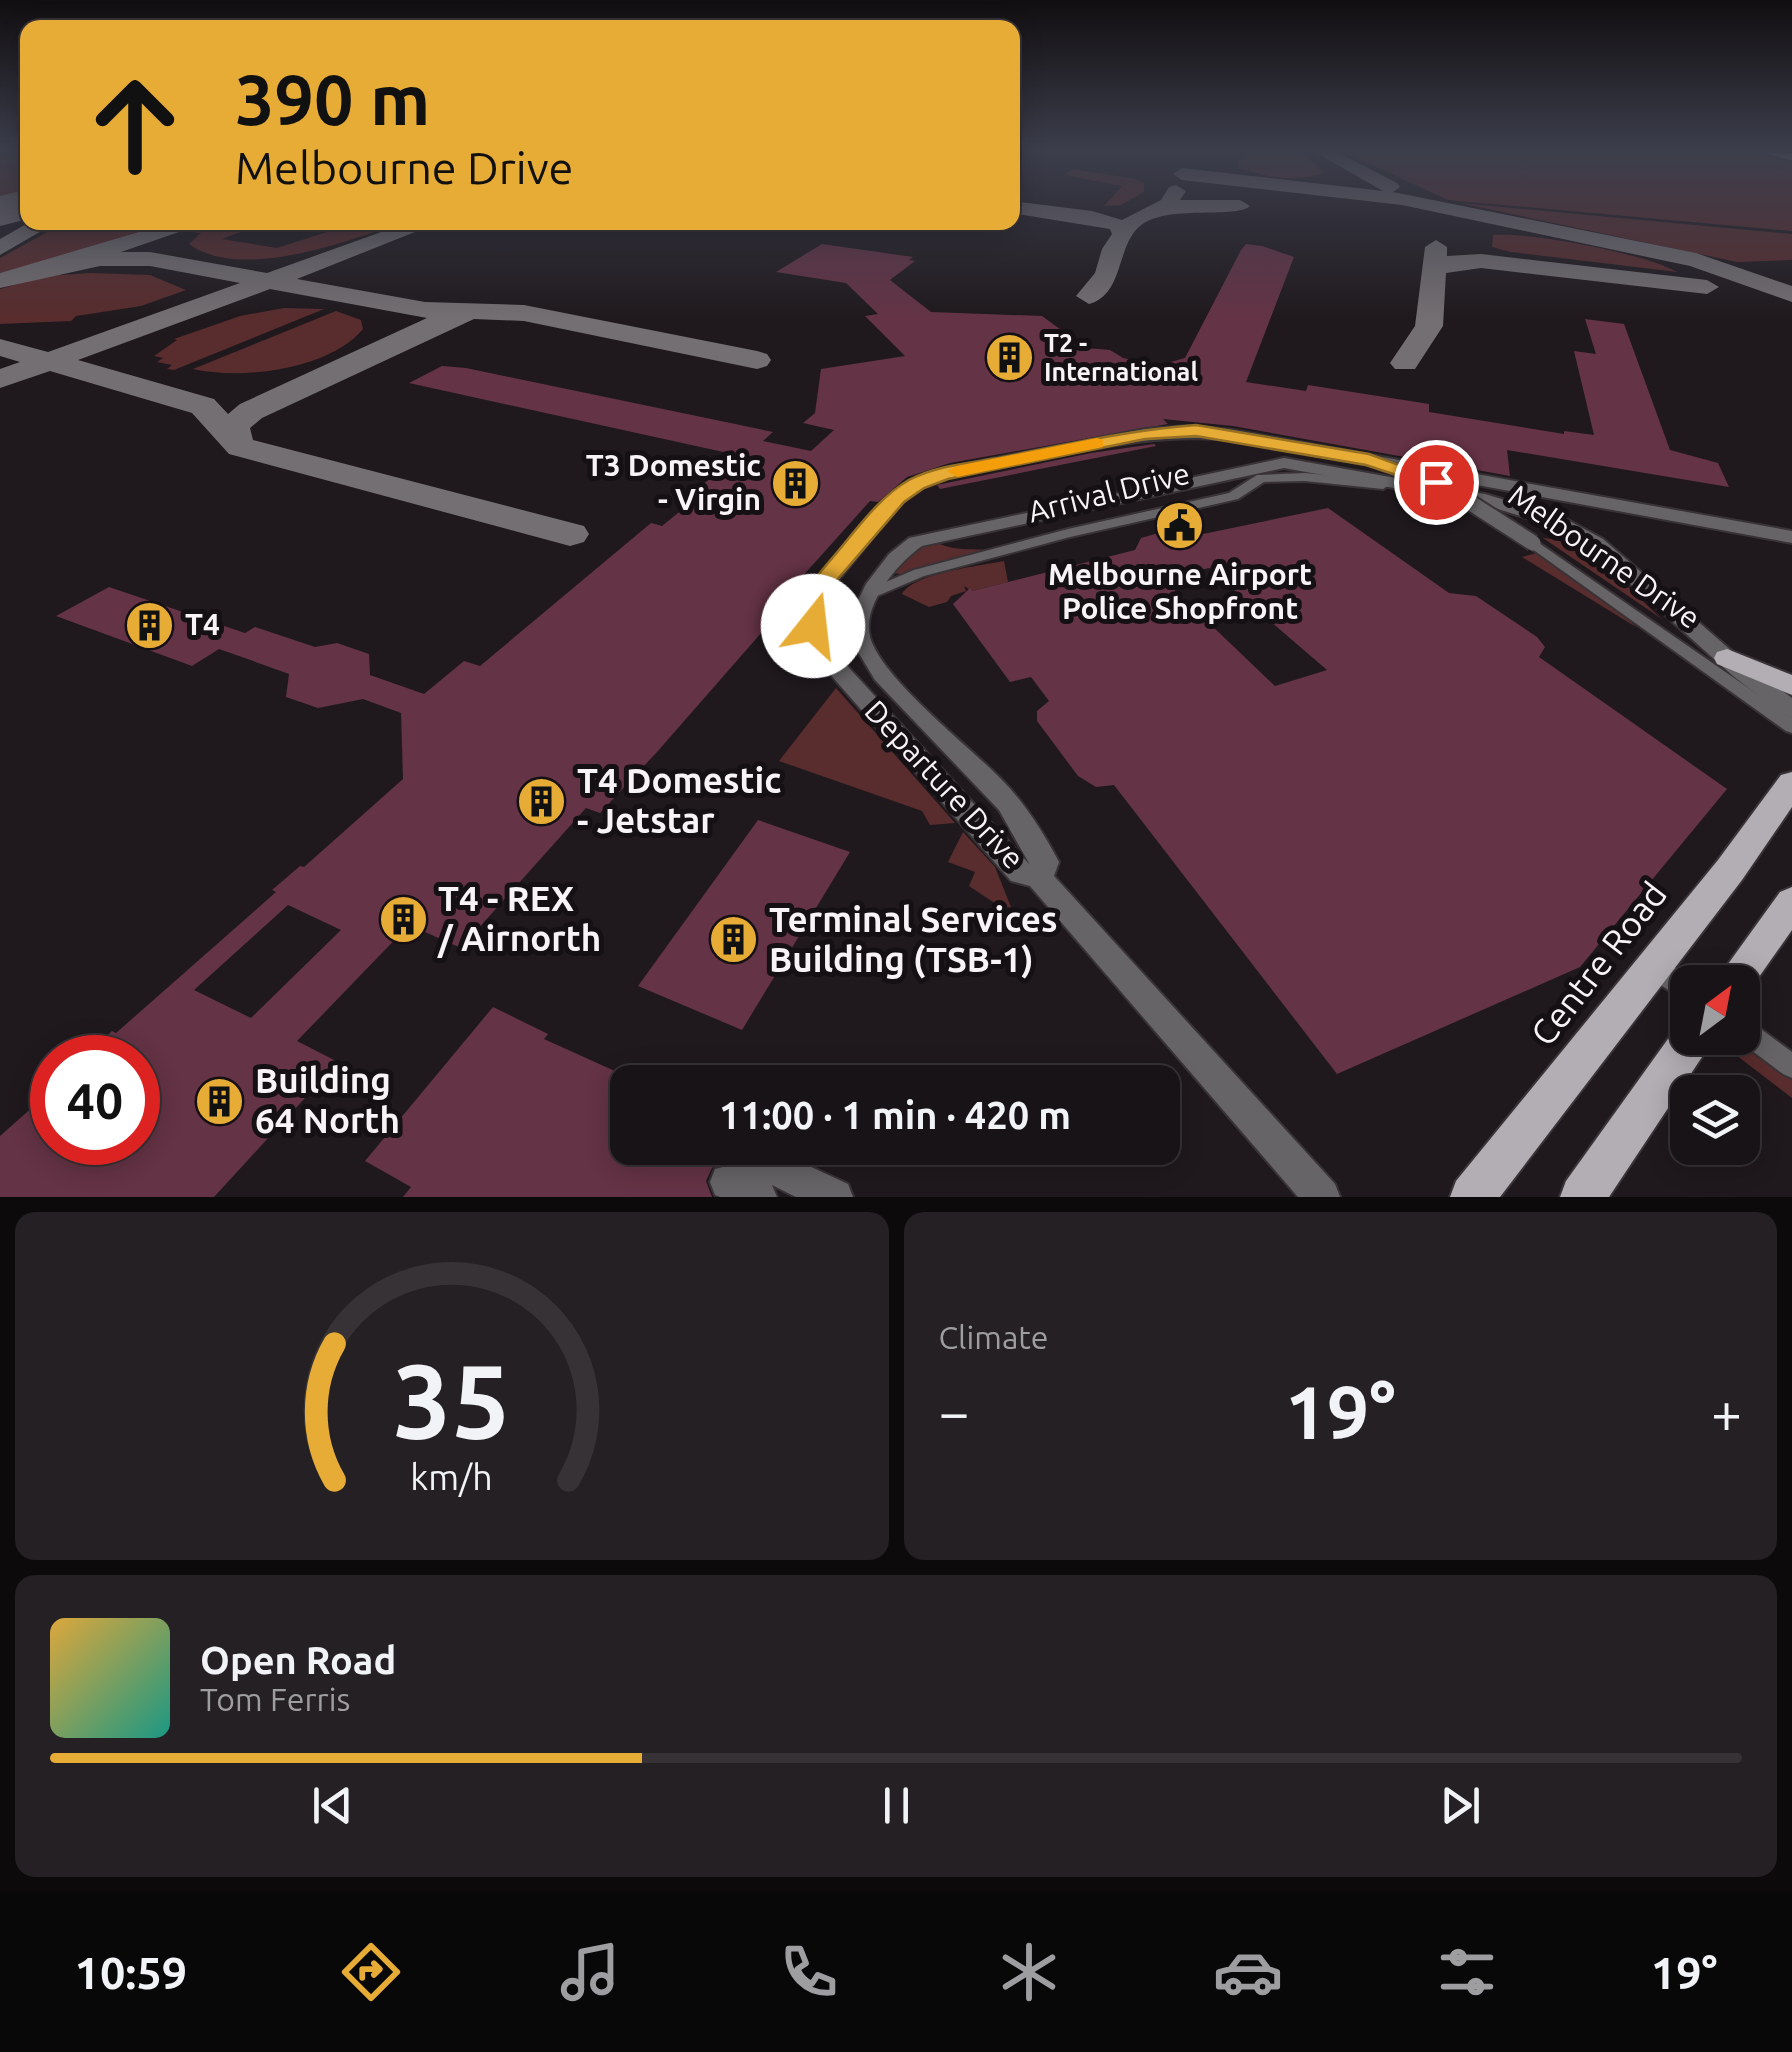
<!DOCTYPE html>
<html lang="en">
<head>
<meta charset="utf-8">
<style>
	:root { --surface:#171316; --page:#242023; --text:#f1f3f6; --muted:#9e9ea1; --line:#363235; --accent:#e7ac36 }
	body { margin:0; font-family:Ubuntu,sans-serif; background:var(--page); color:var(--text); height:100vh; display:flex; flex-direction:column; font-size:38px; white-space:nowrap }
	* { box-sizing:border-box; margin:0 }
	p { font-size:32px; color:var(--muted) }
	.icon { flex:none; width:55px; height:55px; fill:none; stroke:currentColor; stroke-width:2; stroke-linecap:round; stroke-linejoin:round }
	.map { position:relative; height:1197px; overflow:hidden }
	.details { display:flex; flex-direction:column; gap:15px; padding:15px; background:#0d0a0c; flex:1 }
	.details>* { flex:none }
	.hud { position:absolute; left:20px; top:20px; width:1000px; height:210px; border-radius:20px; box-shadow:0 5px 25px #0003,0 0 0 2px var(--line); background:#e7ac36; color:#111; overflow:hidden }
	.needle { width:65px; rotate:32deg }
	.tools { position:absolute; left:1670px; top:965px; display:grid; gap:20px }
	.tools a { display:grid; place-items:center; width:90px; height:90px; border-radius:20px; background:var(--surface); box-shadow:0 5px 25px #0003,0 0 0 2px var(--line); font-size:50px }
	.speed { position:absolute; left:30px; top:1035px; display:flex; gap:20px; font-size:50px; font-weight:700; text-align:center }
	.speed>* { display:grid; place-content:center; width:130px; height:130px; border-radius:50%; background:var(--surface); box-shadow:0 5px 25px #0003,0 0 0 2px var(--line); line-height:1 }
	.speed .limit { border:15px solid #d22; background:#fff; color:#111 }
	.pin { position:absolute; display:grid; place-items:center; width:85px; height:85px; color:#fff; margin:-42px; border:5px solid #fff; border-radius:50%; box-shadow:0 2px 10px #0007 }
	.me { position:absolute; width:110px; margin:-55px; rotate:16deg; stroke-linejoin:round; filter:drop-shadow(0 0 8px #0008) }
	.turn { display:flex; align-items:center; gap:35px; height:210px; padding:0 50px; font-size:45px }
	.turn .icon { width:130px; height:130px; stroke-width:2.5 }
	.turn b { display:block; font-size:70px; line-height:85px }
	.big { font-size:75px; font-weight:700; line-height:1.1 }
	.details .tile { flex:1; display:flex; flex-direction:column; justify-content:center; gap:15px; min-width:0; padding:0 35px; border-radius:20px; background:var(--page) }
	.details .dial { align-items:center; gap:0 }
	.dial svg { height:260px; overflow:visible; fill:none; stroke:var(--line); stroke-width:7; stroke-linecap:round; text-anchor:middle }
	.dial text { fill:var(--text); stroke:none }
	.song { display:flex; align-items:center; gap:30px }
	.cover { width:120px; height:120px; border-radius:15px; background:linear-gradient(135deg,hsl(40 70% 55%),hsl(170 70% 35%)) }
	.played { height:10px; border-radius:5px; background:linear-gradient(90deg,var(--accent) 35%,var(--line) 35%) }
	.keys { display:flex; justify-content:space-around; direction:ltr }
	.heat { display:flex; justify-content:space-between; align-items:center; font-size:55px; direction:ltr }
	.details .tiles { flex:1; display:grid; gap:15px; grid-template-columns:1fr 1fr }
	.tile:last-child { grid-column:span 2 }
	.trip { position:absolute; left:610px; top:1065px; width:570px; height:100px; border-radius:20px; background:var(--surface); box-shadow:0 5px 25px #0003,0 0 0 2px var(--line); font-weight:700; line-height:100px; text-align:center }
	.tab-bar { display:flex; height:160px; justify-content:space-around; align-items:center; background:#090809; color:var(--muted) }
	.tab-bar .icon { width:70px; height:70px }
	.tab-bar .current { color:var(--accent) }
	.tab-bar b { font-size:45px; color:var(--text) }
	.map>svg:first-child { display:block }
	.green { fill:#592c2d }
	.lines { fill:none; stroke-linecap:round; stroke-linejoin:round }
	.taxiway { fill:#746f72; fill-rule:evenodd }
	.runway { fill:#746f72; fill-rule:evenodd }
	.building { fill:#643345; fill-rule:evenodd }
	.minor-casing { stroke:#393337; stroke-width:4 }
	.tertiary-casing { stroke:#393337; stroke-width:4 }
	.primary-casing { stroke:#393337; stroke-width:4 }
	.minor { fill:#666466; fill-rule:evenodd }
	.tertiary { fill:#666466; fill-rule:evenodd }
	.primary { fill:#b2aeb4; fill-rule:evenodd }
	.minor-bridge-far1-casing { stroke:#393337; stroke-width:14; stroke-linecap:butt }
	.minor-bridge-casing { stroke:#393337; stroke-width:19; stroke-linecap:butt }
	.minor-bridge-far1 { stroke:#666466; stroke-width:11 }
	.minor-bridge { stroke:#666466; stroke-width:15 }
	.route { fill:#e7ac36; stroke:#967023; stroke-width:2.5 }
	.slow { fill:#f59e0b }
	.labels { text-anchor:middle; stroke-width:10; stroke-linejoin:round; paint-order:stroke }
	.far-poi-label { font-size:25px; font-weight:bold; fill:#f7f3f6; stroke:#151014; text-anchor:start }
	.poi-label { font-size:30px; font-weight:bold; fill:#f7f3f6; stroke:#151014; text-anchor:end }
	.street-label { font-size:30px; fill:#f7f3f6; stroke:#151014 }
	.near-poi-label { font-size:35px; font-weight:bold; fill:#f7f3f6; stroke:#151014; text-anchor:start }
	.near-street-label { font-size:35px; fill:#f7f3f6; stroke:#151014 }
</style>
</head>
<body>
<div class="map">
<svg width="1792" height="1197" viewBox="0 0 1792 1197">
	<rect width="100%" height="100%" fill="#1f191d"/>
	<g class="green">
		<path d="M 0,152 L 27,152 L 27,193 L 0,200 Z"/>
		<path d="M 1252,152 L 1299,152 L 1325,172 C 1301,184 1262,177 1238,167 L 1238,161 Z"/>
		<path d="M 1344,152 L 1749,152 L 1792,162 L 1792,231 L 1448,200 Z"/>
		<path d="M 1072,169 L 1136,179 L 1144,183 L 1144,192 L 1121,205 L 1104,206 L 1122,186 L 1064,175 Z"/>
		<path d="M 1460,203 L 1792,234 L 1792,260 L 1737,262 Z"/>
		<path d="M 64,223 L 64,222 L 181,223 L 0,273 L 0,258 Z"/>
		<path d="M 217,223 L 263,223 L 222,239 L 277,248 L 355,223 L 401,223 C 347,241 241,282 189,244 L 201,233 L 193,232 Z"/>
		<path d="M 1493,235 C 1531,232 1644,253 1677,272 L 1511,252 L 1492,247 Z"/>
		<path d="M 91,273 L 150,275 L 186,290 L 141,306 L 76,316 L 71,321 L 0,324 L 0,289 L 45,276 Z"/>
		<path d="M 284,308 L 324,309 L 174,370 L 167,369 L 172,365 L 157,362 L 163,358 L 154,356 L 177,340 L 174,339 L 240,316 Z"/>
		<path d="M 336,311 L 361,320 L 363,329 C 329,370 241,380 193,369 Z"/>
		<path d="M 1543,538 C 1590,541 1629,590 1662,619 Z"/>
		<path d="M 935,541 C 955,554 975,546 995,552 L 902,575 L 895,573 L 912,551 Z"/>
		<path d="M 1540,552 L 1606,598 L 1636,627 L 1522,557 Z"/>
		<path d="M 1004,561 L 1008,582 L 972,591 L 964,586 L 966,591 L 951,596 L 947,602 L 929,607 L 902,594 C 914,573 979,566 1004,561 Z"/>
		<path d="M 836,688 L 955,823 L 930,825 L 922,811 L 779,761 Z"/>
		<path d="M 963,832 L 995,867 L 1011,907 L 1002,908 L 969,886 L 975,872 L 948,862 Z"/>
		<path d="M 1733,1044 L 1760,1055 L 1792,1078 L 1792,1098 L 1732,1052 Z"/>
	</g>
	<g class="lines">
		<g class="taxiway">
			<path d="M 1315,152 L 1337,152 L 1397,183 L 1400,187 L 1393,192 L 1696,253 L 1792,286 L 1792,302 L 1690,266 L 1402,205 L 1182,180 L 1173,174 L 1182,168 L 1383,191 Z"/>
			<path d="M 1176,185 L 1186,191 L 1180,200 L 1240,200 L 1250,206 C 1235,219 1174,205 1144,223 C 1115,241 1126,294 1089,304 L 1076,296 L 1095,273 L 1102,249 L 1112,234 L 1110,229 L 1012,213 L 1012,201 L 1092,211 L 1122,220 L 1161,200 L 1169,187 Z"/>
			<path d="M 30,222 L 57,222 L 0,255 L 0,239 Z"/>
			<path d="M 173,222 L 208,222 L 121,252 L 150,252 L 267,273 L 409,222 L 440,222 L 297,279 L 425,302 L 524,305 L 757,351 L 767,354 L 771,360 L 767,366 L 757,369 L 524,321 L 474,319 L 262,418 L 250,428 L 253,440 L 584,526 L 589,534 L 584,542 L 570,546 L 229,454 L 192,413 L 50,371 L 0,388 L 0,369 L 20,362 L 0,356 L 0,339 L 48,352 L 240,283 L 150,266 L 100,266 L 0,288 L 0,273 ZM 270,289 L 427,318 L 240,404 L 228,414 L 214,399 L 78,360 Z"/>
			<path d="M 1436,240 L 1447,247 L 1447,256 L 1481,254 L 1707,280 L 1719,287 L 1707,294 L 1481,268 L 1446,273 L 1443,326 L 1415,369 L 1395,369 L 1390,363 L 1415,326 L 1425,247 Z"/>
		</g>
		<path class="runway" d="M 28,189 L 28,219 L 0,226 L 0,196 Z"/>
	</g>
	<g class="building">
		<path d="M 822,244 L 913,257 L 909,260 L 915,261 L 890,280 L 931,312 L 1042,316 L 1086,348 L 1110,350 L 1123,358 L 1160,365 L 1185,358 L 1241,250 L 1246,244 L 1262,246 L 1294,257 L 1246,382 L 1306,391 L 1308,385 L 1429,404 L 1429,412 L 1564,434 L 1564,431 L 1594,435 L 1574,351 L 1596,354 L 1585,319 L 1624,324 L 1670,450 L 1718,463 L 1729,487 L 1507,450 L 1510,476 L 1233,426 L 1163,419 L 1168,424 L 950,463 L 907,477 L 878,502 L 870,501 L 783,598 L 790,600 L 657,752 L 600,813 L 586,808 L 461,948 L 409,925 L 297,1041 L 338,1062 L 214,1197 L 0,1197 L 0,1136 L 52,1090 L 52,1142 L 138,1142 L 138,1058 L 82,1058 L 112,1031 L 116,1033 L 276,892 L 272,890 L 300,866 L 304,867 L 403,779 L 401,713 L 363,699 L 318,708 L 286,697 L 289,674 L 239,656 L 219,649 L 192,666 L 56,616 L 109,587 L 245,633 L 255,627 L 315,647 L 337,643 L 369,654 L 370,675 L 424,694 L 464,661 L 480,666 L 651,523 L 662,526 L 699,496 L 692,494 L 737,455 L 409,383 L 442,366 L 466,368 L 773,432 L 763,441 L 811,451 L 834,430 L 803,423 L 815,413 L 821,369 L 905,356 L 865,316 L 878,314 L 846,283 L 776,272 ZM 288,905 L 341,930 L 251,1018 L 194,990 Z"/>
		<path d="M 1154,444 L 1156,446 L 940,489 L 937,485 L 1091,453 Z"/>
		<path d="M 1328,508 L 1449,593 L 1476,596 L 1537,637 L 1545,647 L 1539,657 L 1727,789 L 1580,967 L 1337,1074 L 1114,785 L 1096,787 L 1078,776 L 1037,721 L 1037,711 L 1049,701 L 1031,677 L 1010,682 L 953,604 L 970,588 L 972,591 L 1135,550 L 1141,538 L 1155,534 L 1171,532 L 1179,539 ZM 1209,568 L 1226,583 L 1327,670 L 1275,686 L 1163,579 Z"/>
		<path d="M 758,820 L 850,852 L 742,1030 L 638,986 Z"/>
		<path d="M 493,1007 L 548,1034 L 544,1039 L 628,1077 L 628,1148 L 724,1148 L 726,1162 L 712,1168 L 706,1181 L 712,1197 L 403,1197 L 411,1187 L 365,1161 Z"/>
	</g>
	<g class="lines">
		<defs>
			<g id="minor">
				<path d="M 1305,473 L 1383,481 L 1389,485 L 1383,489 L 1305,481 L 1264,482 L 1238,499 L 1070,537 L 924,576 L 877,596 L 872,597 L 865,593 L 867,590 L 914,570 L 1068,529 L 1229,493 L 1257,475 Z"/>
				<path d="M 1533,539 L 1792,718 L 1792,733 L 1786,731 L 1528,546 L 1526,543 Z"/>
				<path d="M 1655,956 L 1663,959 L 1696,982 L 1688,982 L 1688,1000 C 1673,995 1651,980 1644,966 L 1647,959 Z"/>
				<path d="M 1742,1018 L 1750,1021 L 1792,1052 L 1792,1078 L 1783,1074 L 1735,1038 L 1742,1038 Z"/>
			</g>
			<g id="tertiary">
				<path d="M 1189,426 L 1232,430 L 1792,531 L 1792,543 L 1232,440 C 1155,432 1082,451 1006,466 C 979,472 943,474 919,490 C 894,506 876,534 857,557 C 824,597 814,608 839,657 L 1030,865 L 999,810 L 875,680 L 849,637 L 852,613 L 866,584 L 889,554 L 909,538 L 1284,458 L 1485,494 L 1564,518 L 1603,539 L 1749,666 L 1792,698 L 1792,718 L 1784,715 L 1733,676 L 1589,547 L 1552,526 L 1482,504 L 1284,468 L 922,546 C 898,563 862,604 870,637 C 882,679 969,746 1001,779 C 1025,803 1043,832 1059,862 L 1054,876 L 1335,1184 L 1340,1197 L 1298,1197 L 1030,886 L 1011,881 L 822,665 L 803,626 L 812,586 L 882,504 L 908,481 L 951,467 L 1145,429 Z"/>
				<path d="M 728,1148 L 770,1148 L 848,1184 L 853,1197 L 796,1197 L 772,1185 L 777,1197 L 720,1197 L 715,1195 L 710,1182 L 715,1169 L 731,1165 L 726,1153 Z"/>
			</g>
			<g id="primary">
				<path d="M 1767,152 L 1792,154 L 1792,160 L 1768,154 Z"/>
				<path d="M 1727,649 L 1792,675 L 1792,695 L 1717,664 L 1714,658 L 1717,652 Z"/>
				<path d="M 1792,772 L 1792,807 L 1742,880 L 1500,1197 L 1450,1197 L 1456,1181 L 1718,860 L 1781,775 Z"/>
				<path d="M 1792,887 L 1792,930 L 1747,994 L 1742,996 L 1742,982 L 1715,982 L 1780,892 Z"/>
				<path d="M 1688,1021 L 1688,1038 L 1712,1038 L 1706,1051 L 1609,1197 L 1560,1197 L 1566,1181 L 1678,1025 Z"/>
			</g>
		</defs>
		<use href="#minor" class="minor-casing"/>
		<use href="#tertiary" class="tertiary-casing"/>
		<use href="#primary" class="primary-casing"/>
		<use href="#minor" class="minor"/>
		<use href="#tertiary" class="tertiary"/>
		<use href="#primary" class="primary"/>
		<defs>
			<path id="minor-bridge-far1" d="M 1369,460 L 1450,489"/>
			<path id="minor-bridge" d="M 1446,487 L 1533,543"/>
		</defs>
		<use href="#minor-bridge-far1" class="minor-bridge-far1-casing"/>
		<use href="#minor-bridge" class="minor-bridge-casing"/>
		<use href="#minor-bridge-far1" class="minor-bridge-far1"/>
		<use href="#minor-bridge" class="minor-bridge"/>
	</g>
	<linearGradient id="sky" x2="0" y2="1"><stop stop-color="#110e10"/><stop offset="0.47" stop-color="#3c3e4c"/><stop offset="1" stop-color="#3c3e4c" stop-opacity="0"/></linearGradient>
	<rect width="1792" height="320" fill="url(#sky)"/>
	<path class="route" d="M 1196,425 L 1369,454 L 1445,482 L 1436,488 L 1366,465 L 1196,436 L 1145,439 L 948,479 L 924,488 L 904,502 L 837,580 L 825,604 L 821,631 L 804,631 C 793,608 813,580 828,563 C 852,536 877,498 909,480 C 935,466 969,463 998,458 C 1064,445 1129,430 1196,425 Z"/>
	<path class="slow" d="M 1097,438 L 1103,440 L 1103,447 L 957,477 L 947,471 L 957,466 Z"/>
	<defs>
		<symbol id="building-disc" viewBox="-11 -11 22 22"><circle r="9.5" fill="#e7ac36" stroke="#151014"/><path d="M-4-6H4V6H1V3H-1V6H-4ZM-2.5-4.3h1.7v1.8h-1.7ZM.8-4.3h1.7v1.8H.8ZM-2.5-1h1.7V.8h-1.7ZM.8-1h1.7V.8H.8Z" fill="#111"/></symbol>
		<symbol id="civic-disc" viewBox="-11 -11 22 22"><circle r="9.5" fill="#e7ac36" stroke="#151014"/><path d="M-.6-6.5H3V-4.5H.6V-3L4-1V1h2V6H-6V1h2V-1L-.6-3ZM-1.2 2.5V6h2.4V2.5Z" fill="#111"/></symbol>
	</defs>
	<g fill-rule="evenodd">
		<use href="#building-disc" x="982" y="330" width="55" height="55"/>
		<use href="#building-disc" x="768" y="456" width="55" height="55"/>
		<use href="#civic-disc" x="1152" y="498" width="55" height="55"/>
		<use href="#building-disc" x="122" y="598" width="55" height="55"/>
		<use href="#building-disc" x="514" y="774" width="55" height="55"/>
		<use href="#building-disc" x="376" y="892" width="55" height="55"/>
		<use href="#building-disc" x="706" y="912" width="55" height="55"/>
		<use href="#building-disc" x="192" y="1074" width="55" height="55"/>
	</g>
	<g class="labels">
		<g class="far-poi-label">
			<text x="1044" y="352">T2 -<tspan x="1044" dy="29">International</tspan></text>
		</g>
		<g class="poi-label">
			<text x="761" y="476">T3 Domestic<tspan x="761" dy="34">- Virgin</tspan></text>
			<text x="1180" y="585" text-anchor="middle">Melbourne Airport<tspan x="1180" dy="34">Police Shopfront</tspan></text>
			<text x="185" y="635" text-anchor="start">T4</text>
		</g>
		<g class="street-label">
			<text transform="translate(1109 493) rotate(-14)" y="10">Arrival Drive</text>
			<text transform="translate(1604 557) rotate(35)" y="10">Melbourne Drive</text>
			<text transform="translate(944 785) rotate(47)" y="10">Departure Drive</text>
		</g>
		<g class="near-poi-label">
			<text x="577" y="793">T4 Domestic<tspan x="577" dy="40">- Jetstar</tspan></text>
			<text x="438" y="911">T4 - REX<tspan x="438" dy="40">/ Airnorth</tspan></text>
			<text x="769" y="932">Terminal Services<tspan x="769" dy="40">Building (TSB-1)</tspan></text>
			<text x="255" y="1093">Building<tspan x="255" dy="40">64 North</tspan></text>
		</g>
		<g class="near-street-label">
			<text transform="translate(1599 964) rotate(-52)" y="12">Centre Road</text>
		</g>
	</g>
</svg>
<div class="tools">
<a><svg class="needle" viewBox="-14 -14 28 28"><path d="M0-13l5 13h-10z" fill="#e53935"/><path d="M0 13l5-13h-10z" fill="#9e9ea1"/></svg></a>
<a><svg class="icon" aria-label="layers" viewBox="0 0 24 24"><path d="M12 4l9 5-9 5-9-5zM3 14l9 5 9-5"/></svg></a>
</div>
<div class="speed"><div class="limit">40</div></div>
<div class="pin" style="left:1436px;top:482px;background:#d93025"><svg class="icon" aria-label="arrive" viewBox="0 0 24 24"><path d="M6 21V4h12l-3 4 3 4H6"/></svg></div>
<svg class="me" style="left:813px;top:626px" viewBox="-20 -20 40 40"><circle r="19" fill="#fff"/><path d="M0-13L10 11 0 6-10 11z" fill="#e7ac36"/></svg>
<div class="trip">11:00 · 1 min · 420 m</div>
<div class="hud">
<div class="turn"><svg class="icon" aria-label="ahead" viewBox="0 0 24 24"><path d="M12 20V5M6 11l6-6 6 6"/></svg><div><b>390 m</b>Melbourne Drive</div></div>
</div>
</div>
<section class="details">
<div class="tiles">
<div class="tile dial"><svg viewBox="0 0 100 80">
<path d="M14 69A42 42 0 1 1 86 69"/>
<path d="M14 69A42 42 0 0 1 14 27" stroke="#e7ac36"/>
<text x="50" y="56" font-size="32" font-weight="700">35</text>
<text x="50" y="72" font-size="11">km/h</text>
</svg></div>
<div class="tile"><p>Climate</p>
<div class="heat"><a>−</a><b class="big">19°</b><a>+</a></div>
</div>
<div class="tile">
<div class="song"><i class="cover"></i><div><b>Open Road</b><p>Tom Ferris</p></div></div>
<div class="played"></div>
<div class="keys"><svg class="icon" aria-label="previous" viewBox="0 0 24 24"><path d="M18 5L8 12l10 7zM5 5v14"/></svg><svg class="icon" aria-label="pause" viewBox="0 0 24 24"><path d="M8 5v14M16 5v14"/></svg><svg class="icon" aria-label="next" viewBox="0 0 24 24"><path d="M6 5l10 7-10 7zM19 5v14"/></svg></div>
</div>
</div>
</section>
<nav class="tab-bar">
<b>10:59</b>
<svg class="icon current" aria-label="directions" viewBox="0 0 24 24"><path d="M12 3l9 9-9 9-9-9zM9 14v-3h6M13 9l2 2-2 2"/></svg>
<svg class="icon" aria-label="music" viewBox="0 0 24 24"><path d="M9 18V5l10-2v13"/><circle cx="6" cy="18" r="3"/><circle cx="16" cy="16" r="3"/></svg>
<svg class="icon" aria-label="phone" viewBox="0 0 24 24"><path d="M5 4h4l2 5-3 2q2 4 5 5l2-3 5 2v4C11 20 4 13 5 4z"/></svg>
<svg class="icon" aria-label="climate" viewBox="0 0 24 24"><path d="M12 3v18M4 7l16 10M4 17L20 7"/></svg>
<svg class="icon" aria-label="car" viewBox="0 0 24 24"><path d="M5 17H2v-5l4-1 3-4h7l3 4 3 1v5h-3M9 17h6M6 11h13"/><circle cx="7" cy="17" r="2"/><circle cx="17" cy="17" r="2"/></svg>
<svg class="icon" aria-label="filters" viewBox="0 0 24 24"><path d="M4 7h16M4 17h16"/><circle cx="9" cy="7" r="2"/><circle cx="15" cy="17" r="2"/></svg>
<b>19°</b>
</nav>
</body>
</html>
